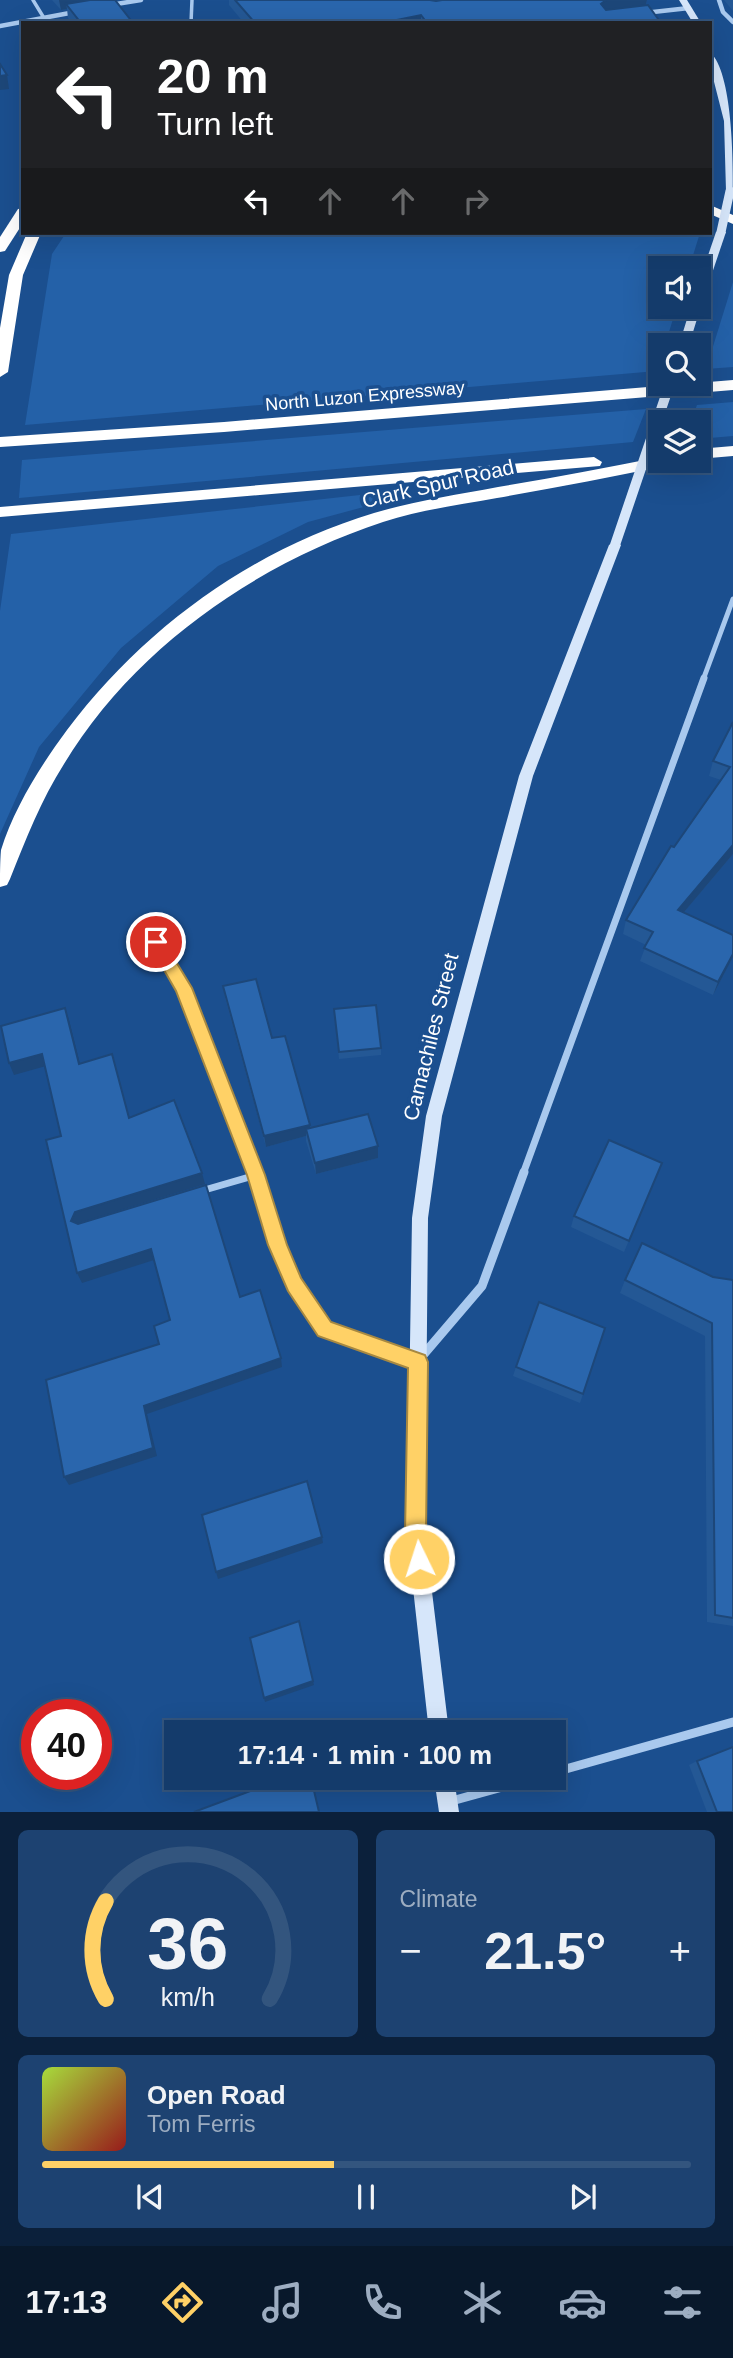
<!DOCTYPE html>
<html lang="en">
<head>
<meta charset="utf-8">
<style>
	:root { --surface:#143b6b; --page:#1d4271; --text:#f1f3f6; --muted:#9dadc1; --line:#33557e; --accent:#ffd166 }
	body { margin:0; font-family:Arial,sans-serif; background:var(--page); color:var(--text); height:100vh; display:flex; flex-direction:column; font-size:26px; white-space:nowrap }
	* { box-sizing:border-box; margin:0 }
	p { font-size:23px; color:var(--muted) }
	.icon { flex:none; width:38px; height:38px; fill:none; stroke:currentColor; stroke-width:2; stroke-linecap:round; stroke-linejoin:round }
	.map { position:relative; height:1812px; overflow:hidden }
	.side { display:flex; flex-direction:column; gap:18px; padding:18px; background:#0b203b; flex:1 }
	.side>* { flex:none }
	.hud { position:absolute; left:21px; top:21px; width:691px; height:214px; border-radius:0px; box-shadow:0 7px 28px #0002,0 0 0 2px var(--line); background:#202124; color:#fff; overflow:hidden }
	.tools { position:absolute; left:648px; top:256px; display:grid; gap:14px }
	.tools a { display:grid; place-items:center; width:63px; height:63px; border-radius:0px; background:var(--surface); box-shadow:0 7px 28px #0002,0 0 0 2px var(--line); font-size:35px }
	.speed { position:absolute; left:21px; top:1699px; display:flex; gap:14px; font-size:35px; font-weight:700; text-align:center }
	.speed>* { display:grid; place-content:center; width:91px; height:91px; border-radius:50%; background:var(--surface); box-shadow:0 7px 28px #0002,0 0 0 2px var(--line); line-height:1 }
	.speed .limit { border:10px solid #d22; background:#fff; color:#111 }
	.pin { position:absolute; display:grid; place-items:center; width:60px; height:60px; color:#fff; margin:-30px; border:4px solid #fff; border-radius:50%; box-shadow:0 2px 7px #0007 }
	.me { position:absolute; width:77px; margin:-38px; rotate:356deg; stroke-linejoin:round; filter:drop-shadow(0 0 5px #0008) }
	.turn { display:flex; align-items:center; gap:24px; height:147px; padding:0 21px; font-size:32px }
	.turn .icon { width:91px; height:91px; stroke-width:2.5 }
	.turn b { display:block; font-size:49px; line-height:60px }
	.lanes { display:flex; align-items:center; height:66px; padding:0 21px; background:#0003; justify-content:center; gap:35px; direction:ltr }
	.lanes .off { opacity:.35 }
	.big { font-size:52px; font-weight:700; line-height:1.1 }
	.side .widget { flex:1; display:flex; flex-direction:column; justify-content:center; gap:10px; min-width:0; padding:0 24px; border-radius:10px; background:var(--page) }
	.side .dial { align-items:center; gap:0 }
	.dial svg { height:182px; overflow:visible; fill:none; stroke:var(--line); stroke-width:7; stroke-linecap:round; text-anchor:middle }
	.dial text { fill:var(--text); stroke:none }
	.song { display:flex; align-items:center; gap:21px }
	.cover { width:84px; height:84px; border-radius:10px; background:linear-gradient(135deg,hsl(80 70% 55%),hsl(0 70% 35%)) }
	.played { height:7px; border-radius:4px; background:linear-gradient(90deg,var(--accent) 45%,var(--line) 45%) }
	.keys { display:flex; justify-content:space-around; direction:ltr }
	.heat { display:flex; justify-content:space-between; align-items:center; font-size:38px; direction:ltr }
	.side .tiles { flex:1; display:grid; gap:18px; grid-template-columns:1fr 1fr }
	.widget:last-child { grid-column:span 2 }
	.trip { position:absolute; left:164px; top:1720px; width:402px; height:70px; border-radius:0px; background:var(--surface); box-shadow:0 7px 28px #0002,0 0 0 2px var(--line); font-weight:700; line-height:70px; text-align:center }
	.tab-bar { display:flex; height:112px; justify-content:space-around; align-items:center; background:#08182b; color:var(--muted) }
	.tab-bar .icon { width:49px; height:49px }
	.tab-bar .on { color:var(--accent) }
	.tab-bar b { font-size:32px; color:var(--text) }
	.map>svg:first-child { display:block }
	.green { fill:#2461a8 }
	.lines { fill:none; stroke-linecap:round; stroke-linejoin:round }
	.lane-far1 { stroke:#a9c9ee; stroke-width:3.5 }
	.lane { stroke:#a9c9ee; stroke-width:7 }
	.street-far3 { stroke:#a9c9ee; stroke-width:4.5 }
	.street-far2 { stroke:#a9c9ee; stroke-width:5 }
	.street-far1 { stroke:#a9c9ee; stroke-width:7 }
	.street { stroke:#a9c9ee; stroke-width:9 }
	.secondary { fill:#d6e6fa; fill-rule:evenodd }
	.highway { fill:#fff; fill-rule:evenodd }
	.secondary-bridge-far1 { stroke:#d6e6fa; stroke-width:9 }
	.secondary-bridge { stroke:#d6e6fa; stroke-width:10 }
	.wall { fill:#245895 }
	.shaded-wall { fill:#1d4779 }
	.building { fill:#2a66ad; stroke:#1d4779; stroke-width:2 }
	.route { fill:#ffd166; stroke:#a68842; stroke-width:2 }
	.labels { text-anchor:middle; stroke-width:7; stroke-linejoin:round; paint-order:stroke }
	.far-street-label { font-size:18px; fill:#fff; stroke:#1b4f8f }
	.street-label { font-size:21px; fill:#fff; stroke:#1b4f8f }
</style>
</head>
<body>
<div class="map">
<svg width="733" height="1812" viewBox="0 0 733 1812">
	<rect width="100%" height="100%" fill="#1b4f8f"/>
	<g class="green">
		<path d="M 66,233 L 700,233 L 689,268 L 660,268 L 660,306 L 677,306 L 665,345 L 660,345 L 657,371 L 25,425 L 52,254 Z"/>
		<path d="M 733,282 L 733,367 L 706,369 Z"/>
		<path d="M 733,402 L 733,436 L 698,439 L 698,422 L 691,422 L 697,405 Z"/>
		<path d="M 646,409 L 633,442 L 19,498 L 22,460 Z"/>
		<path d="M 396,491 L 397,498 L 308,522 L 218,566 L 121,648 L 39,747 L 0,834 L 0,611 L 11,534 Z"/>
	</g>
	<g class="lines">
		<g class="lane-far1">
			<path d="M 33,0 L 47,23"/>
			<path d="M 191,23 L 192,0"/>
		</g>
		<path class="lane" d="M 201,1191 L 256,1175"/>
		<g class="street-far3">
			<path d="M 719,0 L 723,12 L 733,22"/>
			<path d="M 110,5 L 141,0"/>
			<path d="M 644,13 L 689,8"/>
			<path d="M 0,26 L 75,12"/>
		</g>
		<path class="street-far2" d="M 703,680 L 733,599"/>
		<g class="street-far1">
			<path d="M 146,928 C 199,1000 224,1091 256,1174"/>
			<path d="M 523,1174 L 704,678"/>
		</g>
		<g class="street">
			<path d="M 255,1172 L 277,1245 L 294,1284 L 325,1329 L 418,1361 L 482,1286 L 524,1172"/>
			<path d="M 555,1772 L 733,1722"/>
			<path d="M 448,1802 L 535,1778"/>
		</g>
		<g class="secondary">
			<path d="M 679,0 L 687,0 L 701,23 L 693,23 Z"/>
			<path d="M 710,52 C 733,73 733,161 733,193 L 730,194 L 726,191 L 724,121 L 710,66 Z"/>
			<path d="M 721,229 L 726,232 L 703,300 L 698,303 L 698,285 L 716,232 Z"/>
			<path d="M 698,304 L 701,306 L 689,345 L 679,345 L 691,306 L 698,306 Z"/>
			<path d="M 615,541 L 621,545 L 533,776 L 442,1116 L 428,1218 L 425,1534 L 449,1732 L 429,1732 L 407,1534 L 412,1218 L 426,1116 L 519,776 L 609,545 Z"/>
			<path d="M 434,1778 L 454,1778 L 459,1812 L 439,1812 Z"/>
		</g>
		<g class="highway">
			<path d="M 710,205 L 733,215 L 733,224 L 710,214 Z"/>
			<path d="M 23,208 L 23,223 L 5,251 L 0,252 L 0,237 L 18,209 Z"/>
			<path d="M 27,233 L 41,233 L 23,275 L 8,372 L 0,377 L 0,328 L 9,275 Z"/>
			<path d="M 733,380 L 733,390 L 224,432 L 0,447 L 0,437 L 224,422 Z"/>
			<path d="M 733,446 L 733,456 L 698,459 L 698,449 Z"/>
			<path d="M 594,457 L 602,462 L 600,466 L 0,517 L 0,507 Z"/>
			<path d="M 660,457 L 660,460 L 677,460 L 669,465 C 612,477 554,488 497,498 C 459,505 420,510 383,522 C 256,564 134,648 64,764 C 41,800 26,839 10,879 L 7,885 L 0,887 C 0,876 0,861 1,850 C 14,808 41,765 67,730 C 144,628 251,550 374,513 C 414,501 456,495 498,487 C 552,478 606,468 660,457 Z"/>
		</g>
		<path class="secondary-bridge-far1" d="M 721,232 L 730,191"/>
		<path class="secondary-bridge" d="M 615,545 L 670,383"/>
	</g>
	<g class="wall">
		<path d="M 52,0 L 115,0 L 133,23 L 72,23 L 68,18 L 67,9 L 61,10 Z"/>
		<path d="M 229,0 L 647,0 L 646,5 L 661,23 L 244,23 L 229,5 Z"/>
		<path d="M 724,0 L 733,0 L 733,11 Z"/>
		<path d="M 733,722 L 733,854 L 684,912 L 733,935 L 733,957 L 713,995 L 640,961 L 646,945 L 623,934 L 626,920 L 674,847 L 721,780 L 709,776 L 713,761 Z"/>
		<path d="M 223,986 L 272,1038 L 310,1125 L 310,1128 L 378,1158 L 316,1174 L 306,1141 L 306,1136 L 266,1147 L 225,998 Z"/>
		<path d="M 334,1009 L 381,1048 L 381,1055 L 339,1059 Z"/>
		<path d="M 662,1163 L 624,1252 L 571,1227 L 574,1216 Z"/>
		<path d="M 713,1277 L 733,1280 L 733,1626 L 707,1622 L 705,1336 L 620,1293 L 625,1280 Z"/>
		<path d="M 516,1367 L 583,1394 L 580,1403 L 513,1376 Z"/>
		<path d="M 697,1761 L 733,1812 L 707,1812 L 689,1765 Z"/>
	</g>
	<g class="shaded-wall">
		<path d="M 59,0 L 107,0 L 66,4 L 67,9 L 61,10 Z"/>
		<path d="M 605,0 L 647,0 L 645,8 L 603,13 L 601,4 Z"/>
		<path d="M 421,15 L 421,23 L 382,23 Z"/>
		<path d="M 7,75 L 9,89 L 0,90 L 0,76 Z"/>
		<path d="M 733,845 L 733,854 L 674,924 L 678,910 Z"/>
		<path d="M 733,954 L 733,957 L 713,995 L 718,982 Z"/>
		<path d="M 65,1008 L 69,1020 L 83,1076 L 79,1064 Z"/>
		<path d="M 42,1054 L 46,1066 L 14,1075 L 9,1063 Z"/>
		<path d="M 310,1125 L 310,1135 L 306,1129 L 306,1136 L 266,1147 L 264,1136 Z"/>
		<path d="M 378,1146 L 378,1158 L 316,1174 L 315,1163 Z"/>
		<path d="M 202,1173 L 205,1184 L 79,1223 L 75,1231 L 71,1221 L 75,1212 Z"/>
		<path d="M 151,1249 L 154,1260 L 82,1283 L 77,1273 Z"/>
		<path d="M 281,1358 L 282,1367 L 147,1414 L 157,1456 L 69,1485 L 64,1477 L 144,1406 Z"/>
		<path d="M 322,1537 L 323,1543 L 218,1579 L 216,1572 Z"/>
		<path d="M 313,1681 L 314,1685 L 265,1702 L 264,1698 Z"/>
	</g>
	<g class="building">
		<path d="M 90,0 L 115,0 L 133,23 L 81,23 L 66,4 Z"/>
		<path d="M 235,0 L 430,0 L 436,1 L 442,0 L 606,0 L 601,4 L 606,10 L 648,5 L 661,23 L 427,23 L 421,15 L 382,23 L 255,23 Z"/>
		<path d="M 0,64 L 7,75 L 0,76 Z"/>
		<path d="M 733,722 L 733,845 L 678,910 L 733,935 L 733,954 L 718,982 L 644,948 L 653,932 L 626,920 L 671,846 L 674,847 L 730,767 L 713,761 Z"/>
		<path d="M 256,979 L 272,1038 L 285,1036 L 310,1125 L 264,1136 L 223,986 Z"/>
		<path d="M 376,1005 L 381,1048 L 339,1052 L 334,1009 Z"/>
		<path d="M 65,1008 L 79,1064 L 112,1054 L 129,1118 L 174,1100 L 202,1173 L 75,1212 L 71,1221 L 78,1224 L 206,1185 L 240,1297 L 260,1290 L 281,1358 L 144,1406 L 153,1448 L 64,1477 L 46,1380 L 159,1344 L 154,1326 L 170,1320 L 151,1249 L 77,1273 L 46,1140 L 61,1136 L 42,1054 L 9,1063 L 1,1026 Z"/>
		<path d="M 368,1114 L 378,1146 L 315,1163 L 306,1129 Z"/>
		<path d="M 609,1140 L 662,1163 L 629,1241 L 574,1216 Z"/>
		<path d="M 642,1243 L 713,1277 L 733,1280 L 733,1618 L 715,1615 L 712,1323 L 625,1280 Z"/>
		<path d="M 539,1302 L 605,1328 L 583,1394 L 516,1367 Z"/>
		<path d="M 307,1481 L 322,1537 L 216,1572 L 202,1515 Z"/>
		<path d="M 299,1621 L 313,1681 L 264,1698 L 250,1638 Z"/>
		<path d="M 733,1747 L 733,1812 L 717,1812 L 697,1761 Z"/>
		<path d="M 285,1778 L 311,1778 L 319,1812 L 194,1812 Z"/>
	</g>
	<path class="route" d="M 156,935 L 161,937 L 192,988 L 265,1175 L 287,1245 L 301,1278 L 331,1322 L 425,1355 L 428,1362 L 426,1534 L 429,1559 L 426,1566 L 419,1570 L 411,1566 L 405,1534 L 408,1368 L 318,1336 L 288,1291 L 268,1245 L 247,1175 L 176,991 L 148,942 L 150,937 Z"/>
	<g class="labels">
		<g class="far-street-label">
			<text transform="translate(365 396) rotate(-5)" y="6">North Luzon Expressway</text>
		</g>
		<g class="street-label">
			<text transform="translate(438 484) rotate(-13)" y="7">Clark Spur Road</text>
			<text transform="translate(431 1037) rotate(-76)" y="7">Camachiles Street</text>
		</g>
	</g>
</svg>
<div class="tools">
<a><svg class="icon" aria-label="sound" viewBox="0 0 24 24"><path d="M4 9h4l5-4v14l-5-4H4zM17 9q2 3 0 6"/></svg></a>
<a><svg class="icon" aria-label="search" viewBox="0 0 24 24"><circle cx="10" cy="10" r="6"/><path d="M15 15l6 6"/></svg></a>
<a><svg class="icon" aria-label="layers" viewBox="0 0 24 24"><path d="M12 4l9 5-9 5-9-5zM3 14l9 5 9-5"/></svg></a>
</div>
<div class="speed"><div class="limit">40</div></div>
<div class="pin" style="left:156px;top:942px;background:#d93025"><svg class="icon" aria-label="arrive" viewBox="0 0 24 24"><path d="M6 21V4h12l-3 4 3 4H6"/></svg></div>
<svg class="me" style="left:419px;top:1559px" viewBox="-20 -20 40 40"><circle r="17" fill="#ffd166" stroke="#fff" stroke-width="3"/><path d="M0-11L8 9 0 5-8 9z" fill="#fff"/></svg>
<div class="trip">17:14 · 1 min · 100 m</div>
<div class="hud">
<div class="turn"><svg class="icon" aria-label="left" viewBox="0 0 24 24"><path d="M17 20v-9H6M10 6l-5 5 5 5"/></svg><div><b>20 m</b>Turn left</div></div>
<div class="lanes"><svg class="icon" aria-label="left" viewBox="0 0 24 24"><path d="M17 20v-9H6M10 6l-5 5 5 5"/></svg><svg class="icon off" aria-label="ahead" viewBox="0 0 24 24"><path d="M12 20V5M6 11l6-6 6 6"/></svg><svg class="icon off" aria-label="ahead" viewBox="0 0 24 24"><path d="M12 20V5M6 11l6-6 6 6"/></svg><svg class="icon off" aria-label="right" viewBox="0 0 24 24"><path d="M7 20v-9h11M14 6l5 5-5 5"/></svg></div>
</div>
</div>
<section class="side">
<div class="tiles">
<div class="widget dial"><svg viewBox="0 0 100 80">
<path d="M14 69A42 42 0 1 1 86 69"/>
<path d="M14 69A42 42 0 0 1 14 26" stroke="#ffd166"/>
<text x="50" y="56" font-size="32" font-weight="700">36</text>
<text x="50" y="72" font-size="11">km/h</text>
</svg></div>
<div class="widget"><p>Climate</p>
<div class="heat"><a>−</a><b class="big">21.5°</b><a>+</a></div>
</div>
<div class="widget">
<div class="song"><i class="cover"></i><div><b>Open Road</b><p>Tom Ferris</p></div></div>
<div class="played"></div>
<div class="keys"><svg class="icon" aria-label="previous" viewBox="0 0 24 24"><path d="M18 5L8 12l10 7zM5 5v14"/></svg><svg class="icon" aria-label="pause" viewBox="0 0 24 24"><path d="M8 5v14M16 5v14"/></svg><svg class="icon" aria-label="next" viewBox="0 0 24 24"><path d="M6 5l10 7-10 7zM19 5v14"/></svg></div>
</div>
</div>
</section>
<nav class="tab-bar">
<b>17:13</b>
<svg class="icon on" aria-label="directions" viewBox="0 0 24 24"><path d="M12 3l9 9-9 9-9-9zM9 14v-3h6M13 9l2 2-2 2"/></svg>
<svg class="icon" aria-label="music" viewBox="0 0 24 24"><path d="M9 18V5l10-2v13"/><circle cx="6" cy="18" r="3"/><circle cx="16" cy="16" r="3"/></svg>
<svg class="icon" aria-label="phone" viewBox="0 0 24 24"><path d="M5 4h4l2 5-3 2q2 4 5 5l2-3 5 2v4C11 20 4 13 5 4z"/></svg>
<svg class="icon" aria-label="climate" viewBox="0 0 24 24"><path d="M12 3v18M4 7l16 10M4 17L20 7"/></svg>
<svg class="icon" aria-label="car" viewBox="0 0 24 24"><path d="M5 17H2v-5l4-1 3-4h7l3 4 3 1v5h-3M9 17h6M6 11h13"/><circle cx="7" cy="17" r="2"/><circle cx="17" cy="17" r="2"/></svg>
<svg class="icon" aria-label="filters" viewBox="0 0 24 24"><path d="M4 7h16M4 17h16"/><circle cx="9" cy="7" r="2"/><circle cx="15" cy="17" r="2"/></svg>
</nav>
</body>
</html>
